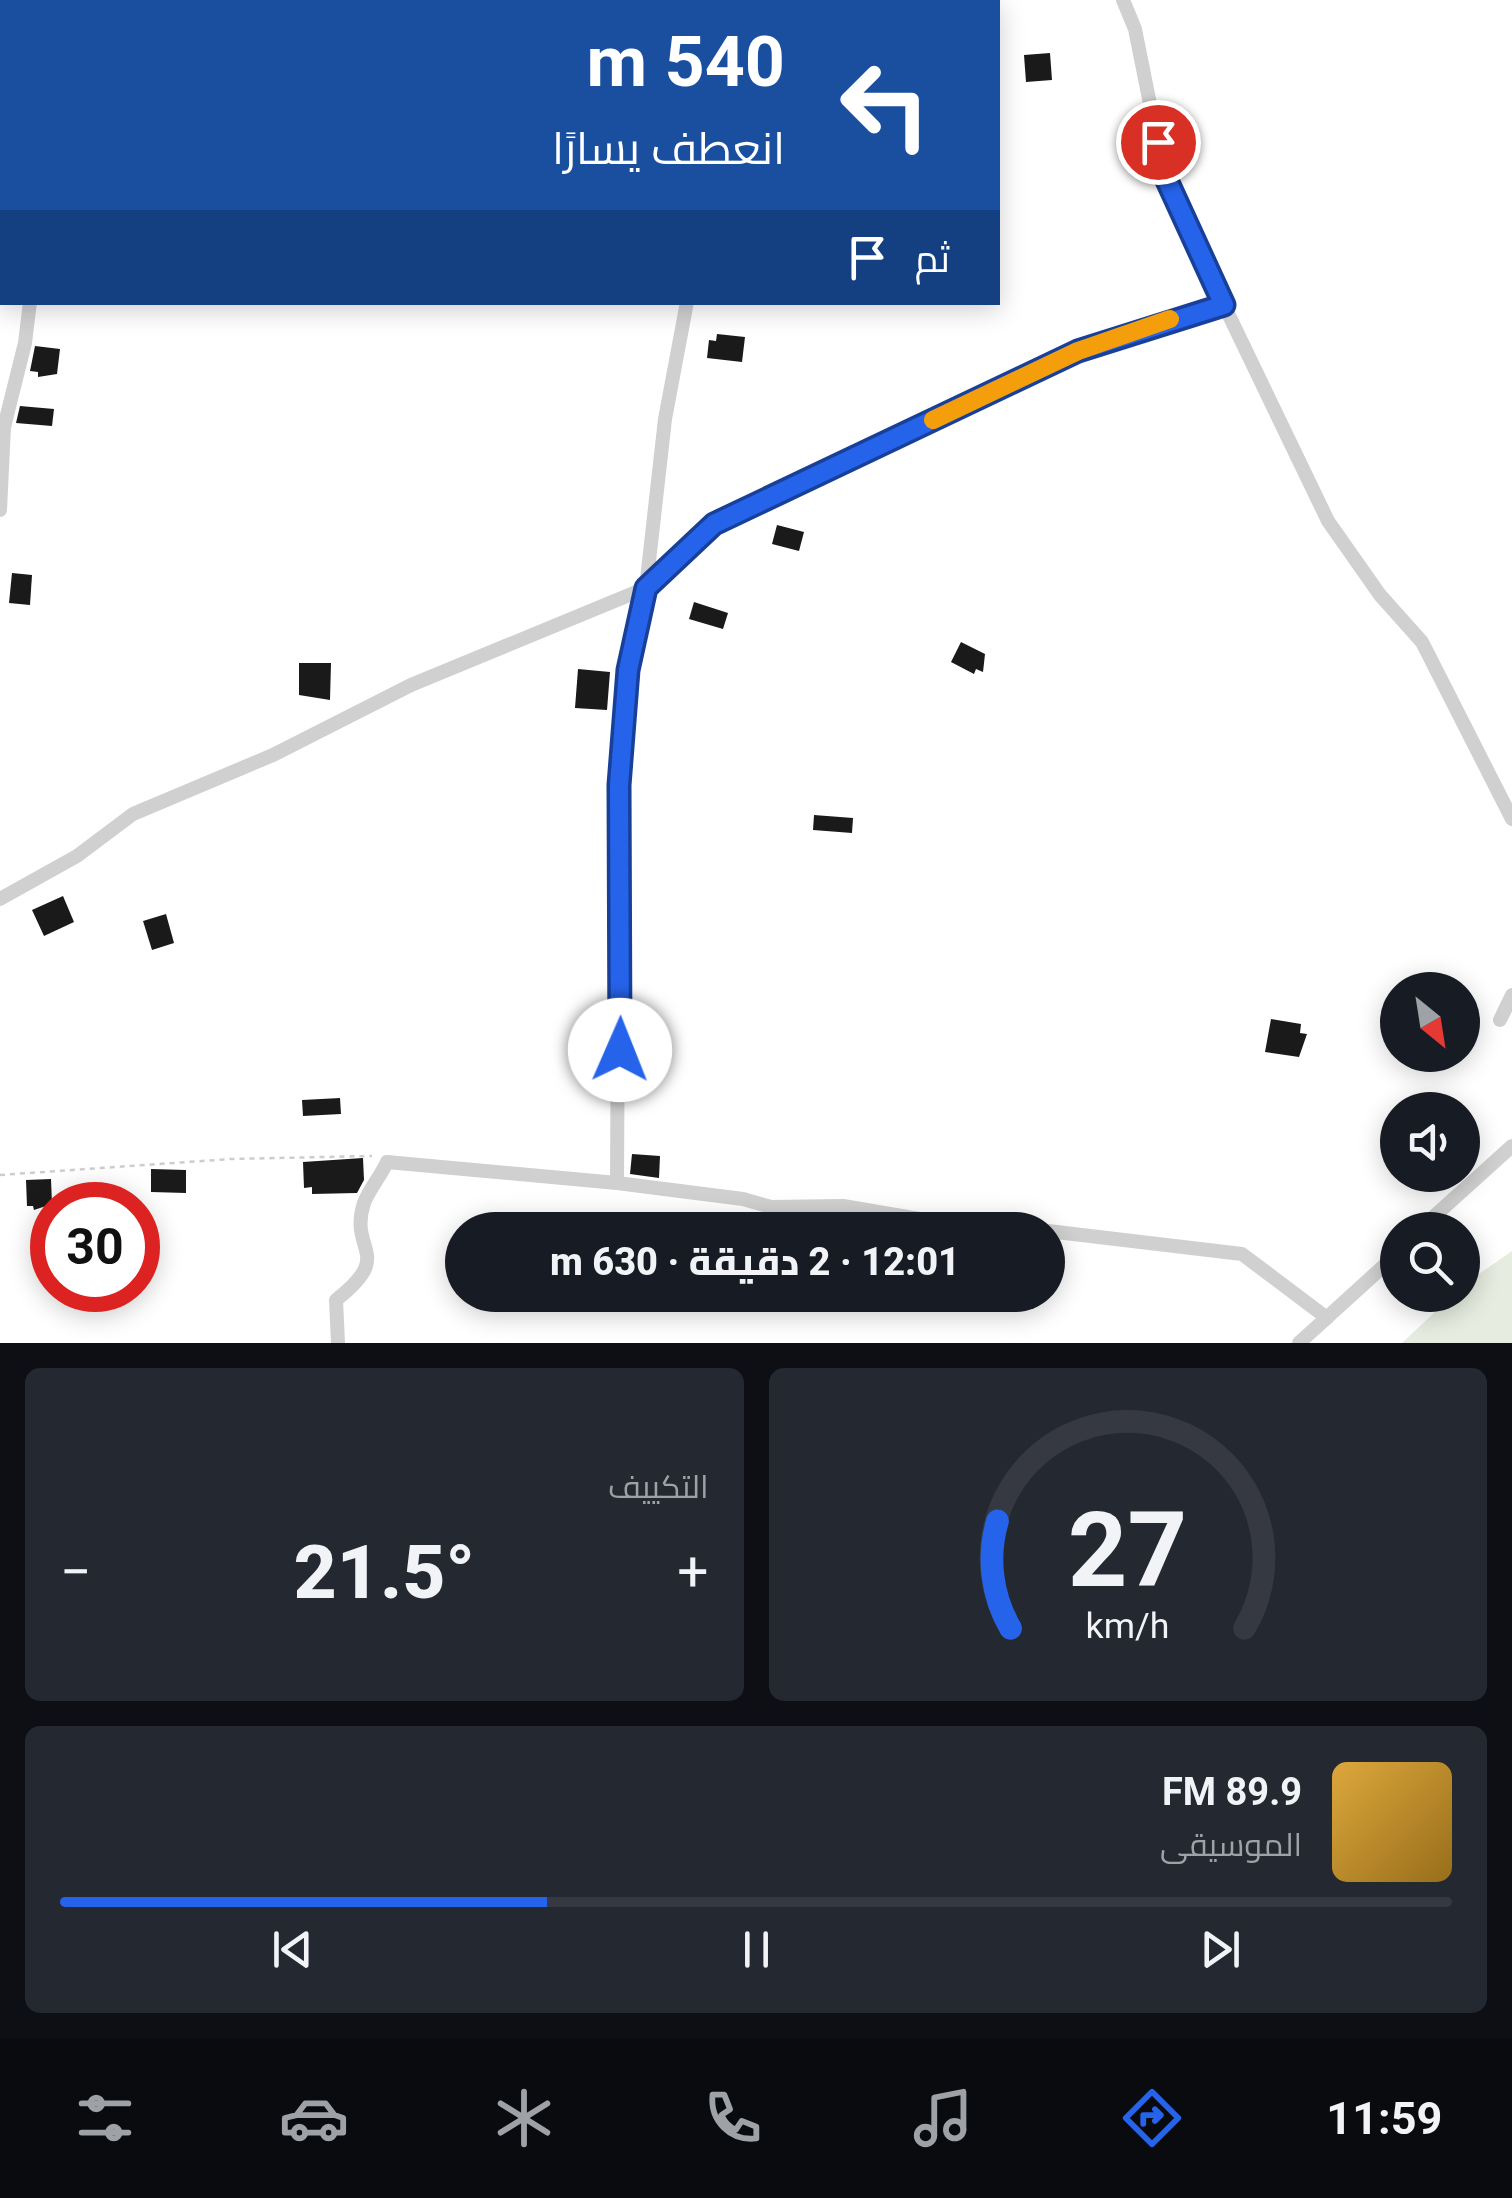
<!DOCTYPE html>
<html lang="ar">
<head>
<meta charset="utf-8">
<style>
	:root { --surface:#171b24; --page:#242831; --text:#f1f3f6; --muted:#9ea1a6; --line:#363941; --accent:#2563eb }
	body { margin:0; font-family:Roboto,Cairo,sans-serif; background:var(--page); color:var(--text); direction:rtl; height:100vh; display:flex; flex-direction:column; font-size:38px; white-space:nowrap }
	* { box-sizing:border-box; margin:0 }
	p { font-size:32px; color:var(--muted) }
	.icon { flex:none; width:55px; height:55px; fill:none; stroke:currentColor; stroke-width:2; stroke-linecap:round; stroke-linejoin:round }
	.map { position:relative; height:1343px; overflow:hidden; direction:ltr }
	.details { display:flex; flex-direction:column; gap:25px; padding:25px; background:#0d0f14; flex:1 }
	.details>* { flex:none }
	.guide { position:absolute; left:0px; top:0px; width:1000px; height:305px; box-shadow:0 5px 25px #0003; direction:rtl; background:#1a4fa0; color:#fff; overflow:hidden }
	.needle { width:65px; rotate:150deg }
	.fabs { position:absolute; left:1380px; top:972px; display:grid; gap:20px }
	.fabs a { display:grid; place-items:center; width:100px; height:100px; border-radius:50%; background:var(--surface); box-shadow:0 5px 25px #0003; font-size:50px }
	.speed { position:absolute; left:30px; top:1182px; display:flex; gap:20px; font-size:50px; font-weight:700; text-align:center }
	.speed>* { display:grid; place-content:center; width:130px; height:130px; border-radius:50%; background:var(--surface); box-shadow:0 5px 25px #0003; line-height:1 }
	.speed .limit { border:15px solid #d22; background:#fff; color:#111 }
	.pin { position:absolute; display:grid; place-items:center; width:85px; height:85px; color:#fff; margin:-42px; border:5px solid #fff; border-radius:50%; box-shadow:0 2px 10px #0007 }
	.me { position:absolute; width:110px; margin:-55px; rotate:1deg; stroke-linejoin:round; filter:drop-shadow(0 0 8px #0008) }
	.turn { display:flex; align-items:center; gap:35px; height:210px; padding:0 50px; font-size:45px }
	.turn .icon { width:130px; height:130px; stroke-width:2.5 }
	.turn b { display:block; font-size:70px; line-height:85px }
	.then { display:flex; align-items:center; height:95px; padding:0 50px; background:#0003; gap:20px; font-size:38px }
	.big { font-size:75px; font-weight:800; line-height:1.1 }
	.details .card { flex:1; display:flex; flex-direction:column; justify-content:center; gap:15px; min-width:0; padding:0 35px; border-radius:15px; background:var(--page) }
	.details .dial { align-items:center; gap:0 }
	.dial svg { height:260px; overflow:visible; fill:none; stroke:var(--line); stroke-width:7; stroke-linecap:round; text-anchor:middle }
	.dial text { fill:var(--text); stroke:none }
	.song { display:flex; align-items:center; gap:30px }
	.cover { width:120px; height:120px; border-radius:15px; background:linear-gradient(135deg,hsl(40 70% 55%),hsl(40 70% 35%)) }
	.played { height:10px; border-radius:5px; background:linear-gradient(90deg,var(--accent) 35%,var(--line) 35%) }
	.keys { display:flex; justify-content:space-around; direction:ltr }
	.heat { display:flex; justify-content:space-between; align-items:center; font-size:55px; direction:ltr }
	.details .tiles { flex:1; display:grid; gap:25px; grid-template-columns:1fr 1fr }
	.card:last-child { grid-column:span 2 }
	.trip { position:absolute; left:445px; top:1212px; width:620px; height:100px; border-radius:50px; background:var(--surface); box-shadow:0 5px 25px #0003; font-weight:800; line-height:100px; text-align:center; direction:rtl }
	.menu { display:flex; height:160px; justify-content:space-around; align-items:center; background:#090b0e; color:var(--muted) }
	.menu .icon { width:70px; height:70px }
	.menu .current { color:var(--accent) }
	.menu b { font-size:45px; color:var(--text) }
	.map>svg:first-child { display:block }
	.green { fill:#e6ecdf }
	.building { fill:#1a1a1a }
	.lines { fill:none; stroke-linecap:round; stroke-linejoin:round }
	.path { stroke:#cdcdcd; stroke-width:2.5; stroke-dasharray:5 5; stroke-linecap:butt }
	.minor { stroke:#d0d0d0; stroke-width:14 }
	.route-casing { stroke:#184099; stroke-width:25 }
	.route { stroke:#2563eb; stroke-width:18 }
	.slow { stroke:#f59e0b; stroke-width:18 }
</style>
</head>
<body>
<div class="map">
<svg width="1512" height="1343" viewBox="0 0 1512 1343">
	<rect width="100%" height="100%" fill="#fff"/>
	<path class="green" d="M 1512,1251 L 1512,1343 L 1402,1343 L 1453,1295 L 1462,1295 L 1463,1285 Z"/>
	<g class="building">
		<path d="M 1050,53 L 1052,80 L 1026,82 L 1024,55 Z"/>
		<path d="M 717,334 L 745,337 L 742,362 L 707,358 L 709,340 L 716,341 Z"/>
		<path d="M 35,346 L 60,349 L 57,374 L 38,377 L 38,372 L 30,371 Z"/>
		<path d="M 20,406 L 54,409 L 52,426 L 16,423 Z"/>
		<path d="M 777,525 L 804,532 L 799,551 L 772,544 Z"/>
		<path d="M 12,573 L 32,575 L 30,605 L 9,603 Z"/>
		<path d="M 694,602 L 728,613 L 723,629 L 689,619 Z"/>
		<path d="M 961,642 L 985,654 L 983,672 L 976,669 L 974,674 L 951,662 Z"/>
		<path d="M 299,663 L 331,663 L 330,700 L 299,695 Z"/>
		<path d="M 578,669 L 610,672 L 607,710 L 575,708 Z"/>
		<path d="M 814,815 L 853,818 L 852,833 L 813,830 Z"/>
		<path d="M 63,896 L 74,922 L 44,936 L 32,910 Z"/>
		<path d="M 166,914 L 174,943 L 152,950 L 143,921 Z"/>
		<path d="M 1271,1019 L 1301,1024 L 1300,1033 L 1307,1034 L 1299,1057 L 1265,1052 Z"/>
		<path d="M 340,1098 L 341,1114 L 303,1116 L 302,1100 Z"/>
		<path d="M 632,1154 L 660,1156 L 659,1178 L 630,1174 Z"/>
		<path d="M 363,1158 L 364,1180 L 357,1193 L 312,1194 L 312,1187 L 304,1188 L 303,1162 Z"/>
		<path d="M 151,1169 L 186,1170 L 186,1193 L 151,1192 Z"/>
		<path d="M 51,1179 L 52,1204 L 34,1210 L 33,1206 L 27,1206 L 26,1180 Z"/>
	</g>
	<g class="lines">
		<path class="path" d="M 0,1175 L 231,1159 L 372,1156"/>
		<g class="minor">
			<path d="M 308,0 L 339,2"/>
			<path d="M 50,2 L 50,0"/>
			<path d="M 185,2 L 186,0"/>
			<path d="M 385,2 L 385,0"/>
			<path d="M 719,2 L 719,0"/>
			<path d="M 0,246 L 2,246"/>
			<path d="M 1224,305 L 1328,521 L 1380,595 L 1422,642 L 1512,819"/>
			<path d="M 0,510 L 4,427 L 25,343 L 30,302"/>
			<path d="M 0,899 L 77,856 L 133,814 L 273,755 L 411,685 L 646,588 L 714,524 L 1078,351 L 1164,320 L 1224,305 L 1164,174 L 1135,29 L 1123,0"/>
			<path d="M 1500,1020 L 1512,995"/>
			<path d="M 617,1183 L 619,785 L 628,670 L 646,588 L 665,419 L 687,302"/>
			<path d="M 1419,1230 L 1512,1146"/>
			<path d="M 1048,1231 L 1242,1254 L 1327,1318"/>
			<path d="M 338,1343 L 336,1300 C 396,1253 348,1252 364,1203 C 369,1189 381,1176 387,1162 L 617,1183 L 743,1199 L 771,1207 L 843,1206 L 949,1224 L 1033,1230"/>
			<path d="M 1299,1343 L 1398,1253"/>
		</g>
	</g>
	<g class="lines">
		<defs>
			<path id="route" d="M 620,1050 L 619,785 L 628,670 L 646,588 L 714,524 L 1078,351 L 1224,305 L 1164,174 L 1158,142"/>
		</defs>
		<use href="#route" class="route-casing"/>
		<use href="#route" class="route"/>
		<path class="slow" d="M 933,420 L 1078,351 L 1170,319"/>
	</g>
</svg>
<div class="fabs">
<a><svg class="needle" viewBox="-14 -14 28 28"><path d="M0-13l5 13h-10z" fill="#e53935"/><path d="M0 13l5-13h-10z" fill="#9ea1a6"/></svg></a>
<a><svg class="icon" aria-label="sound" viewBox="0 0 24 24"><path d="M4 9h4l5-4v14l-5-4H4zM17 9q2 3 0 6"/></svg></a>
<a><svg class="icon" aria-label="search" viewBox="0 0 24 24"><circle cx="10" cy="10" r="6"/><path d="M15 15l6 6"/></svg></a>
</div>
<div class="speed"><div class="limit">30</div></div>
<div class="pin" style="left:1158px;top:142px;background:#d93025"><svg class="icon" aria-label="arrive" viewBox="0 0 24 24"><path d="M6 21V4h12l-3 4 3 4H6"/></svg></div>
<svg class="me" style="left:620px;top:1050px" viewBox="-20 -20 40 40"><circle r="19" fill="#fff"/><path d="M0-13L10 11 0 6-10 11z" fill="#2563eb"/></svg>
<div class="trip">12:01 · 2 دقيقة · 630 m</div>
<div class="guide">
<div class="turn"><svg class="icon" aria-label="left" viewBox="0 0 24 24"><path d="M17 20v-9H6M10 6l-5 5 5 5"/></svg><div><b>540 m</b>انعطف يسارًا</div></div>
<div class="then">ثم<svg class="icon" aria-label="arrive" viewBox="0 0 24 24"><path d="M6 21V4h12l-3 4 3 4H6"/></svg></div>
</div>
</div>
<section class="details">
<div class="tiles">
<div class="card dial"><svg viewBox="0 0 100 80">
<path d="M14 69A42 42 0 1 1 86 69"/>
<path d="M14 69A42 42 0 0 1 10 36" stroke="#2563eb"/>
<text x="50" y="56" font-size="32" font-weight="700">27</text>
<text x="50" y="72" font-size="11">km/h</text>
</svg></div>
<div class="card"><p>التكييف</p>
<div class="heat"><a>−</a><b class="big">21.5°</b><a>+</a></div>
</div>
<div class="card">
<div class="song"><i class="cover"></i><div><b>89.9 FM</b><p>الموسيقى</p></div></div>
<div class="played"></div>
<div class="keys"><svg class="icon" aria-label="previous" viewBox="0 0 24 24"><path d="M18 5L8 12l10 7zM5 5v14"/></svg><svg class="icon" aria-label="pause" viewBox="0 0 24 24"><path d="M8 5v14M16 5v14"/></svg><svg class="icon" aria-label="next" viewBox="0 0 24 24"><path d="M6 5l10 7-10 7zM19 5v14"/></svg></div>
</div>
</div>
</section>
<nav class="menu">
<b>11:59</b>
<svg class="icon current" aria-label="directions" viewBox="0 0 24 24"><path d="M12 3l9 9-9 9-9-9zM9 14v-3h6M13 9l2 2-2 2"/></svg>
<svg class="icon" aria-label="music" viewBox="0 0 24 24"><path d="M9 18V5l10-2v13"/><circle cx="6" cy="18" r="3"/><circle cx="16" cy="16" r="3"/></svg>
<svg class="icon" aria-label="phone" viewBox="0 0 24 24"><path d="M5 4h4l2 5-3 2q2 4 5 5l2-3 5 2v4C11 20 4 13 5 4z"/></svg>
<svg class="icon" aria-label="climate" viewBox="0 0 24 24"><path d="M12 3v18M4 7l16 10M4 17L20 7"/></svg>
<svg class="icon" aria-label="car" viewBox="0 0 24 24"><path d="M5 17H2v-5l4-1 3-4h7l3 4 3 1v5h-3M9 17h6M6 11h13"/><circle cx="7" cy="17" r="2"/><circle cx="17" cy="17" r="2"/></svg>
<svg class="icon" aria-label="filters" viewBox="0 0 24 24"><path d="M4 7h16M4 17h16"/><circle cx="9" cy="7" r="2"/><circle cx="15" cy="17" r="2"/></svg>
</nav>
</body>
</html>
